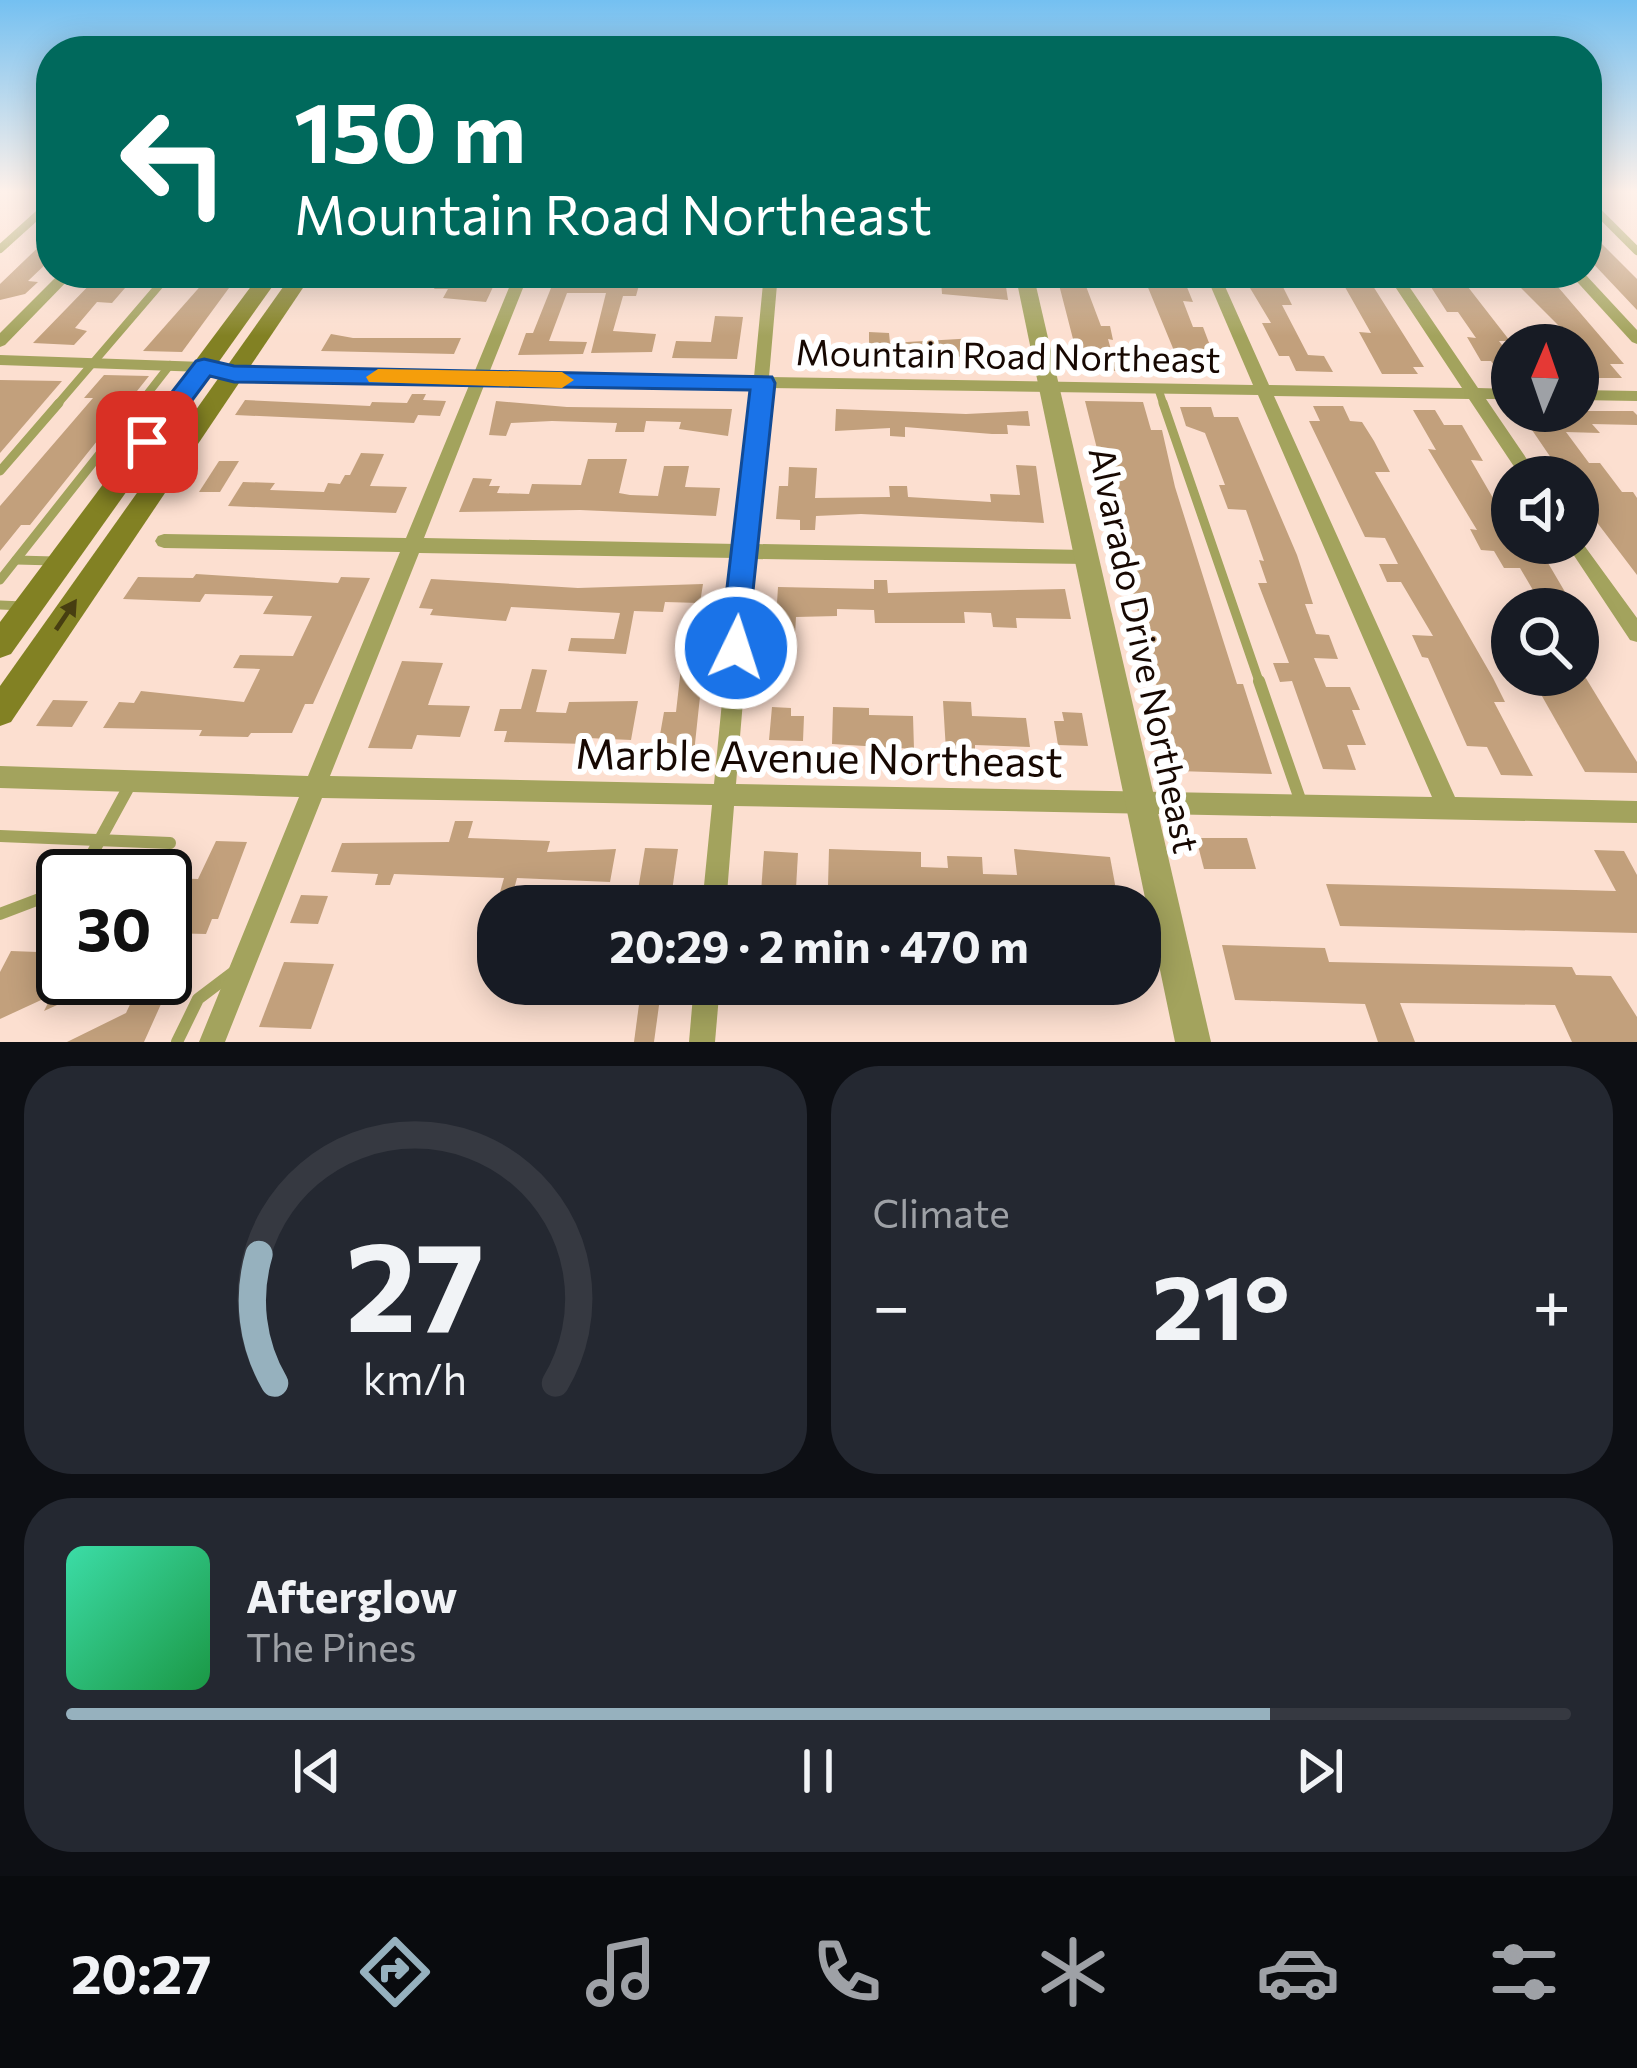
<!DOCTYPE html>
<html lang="en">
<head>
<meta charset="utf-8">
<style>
	:root { --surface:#171b24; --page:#242831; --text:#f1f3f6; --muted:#9ea1a6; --line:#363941; --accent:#96b1be }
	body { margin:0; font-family:Commissioner,sans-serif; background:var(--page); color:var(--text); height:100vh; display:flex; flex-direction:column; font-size:45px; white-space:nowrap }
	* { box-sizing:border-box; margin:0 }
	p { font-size:39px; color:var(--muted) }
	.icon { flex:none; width:66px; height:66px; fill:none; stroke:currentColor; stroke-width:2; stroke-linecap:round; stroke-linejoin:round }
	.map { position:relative; height:1042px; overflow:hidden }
	.sheet { display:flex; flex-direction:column; gap:24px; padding:24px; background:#0d0f14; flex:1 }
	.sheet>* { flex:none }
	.top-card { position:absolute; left:36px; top:36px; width:1566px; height:252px; border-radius:48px; box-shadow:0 6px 30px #0003; background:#00695c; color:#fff; overflow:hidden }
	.needle { width:78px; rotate:2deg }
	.tools { position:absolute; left:1491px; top:324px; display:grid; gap:24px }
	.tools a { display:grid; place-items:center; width:108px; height:108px; border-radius:50%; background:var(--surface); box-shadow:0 6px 30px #0003; font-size:60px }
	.speed { position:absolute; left:36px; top:849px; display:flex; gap:24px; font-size:60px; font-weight:700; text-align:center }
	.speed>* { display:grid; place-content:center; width:156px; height:156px; border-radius:50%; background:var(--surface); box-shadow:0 6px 30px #0003; line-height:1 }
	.speed .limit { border:6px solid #111; border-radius:18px; background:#fff; color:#111 }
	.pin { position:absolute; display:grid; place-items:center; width:102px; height:102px; color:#fff; margin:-51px; border-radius:24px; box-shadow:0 6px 18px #0006 }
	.me { position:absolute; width:132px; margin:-66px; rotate:4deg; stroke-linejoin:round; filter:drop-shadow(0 0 9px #0008) }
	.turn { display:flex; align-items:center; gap:42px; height:252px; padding:0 60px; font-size:54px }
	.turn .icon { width:156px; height:156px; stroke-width:2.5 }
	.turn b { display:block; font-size:84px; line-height:102px }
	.big { font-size:90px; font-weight:700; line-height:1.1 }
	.sheet .widget { flex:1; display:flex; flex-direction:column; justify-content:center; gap:18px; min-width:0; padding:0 42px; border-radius:48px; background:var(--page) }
	.sheet .dial { align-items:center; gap:0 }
	.dial svg { height:312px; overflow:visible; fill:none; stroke:var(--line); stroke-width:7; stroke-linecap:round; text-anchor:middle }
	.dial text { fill:var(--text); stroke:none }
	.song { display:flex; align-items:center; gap:36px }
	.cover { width:144px; height:144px; border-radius:18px; background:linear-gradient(135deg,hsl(160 70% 55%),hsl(140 70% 35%)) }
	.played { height:12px; border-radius:6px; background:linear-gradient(90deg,var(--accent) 80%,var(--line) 80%) }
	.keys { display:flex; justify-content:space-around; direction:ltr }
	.heat { display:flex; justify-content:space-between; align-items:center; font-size:66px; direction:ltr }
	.sheet .tiles { flex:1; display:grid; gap:24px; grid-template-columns:1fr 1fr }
	.widget:last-child { grid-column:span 2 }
	.trip { position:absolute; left:477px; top:885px; width:684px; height:120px; border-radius:48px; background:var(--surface); box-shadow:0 6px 30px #0003; font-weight:700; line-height:120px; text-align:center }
	.tabs { display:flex; height:192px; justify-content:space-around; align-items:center; background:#090b0e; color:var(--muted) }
	.tabs .icon { width:84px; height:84px }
	.tabs .active { color:var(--accent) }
	.tabs b { font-size:54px; color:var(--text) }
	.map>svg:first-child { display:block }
	.building { fill:#c2a07c }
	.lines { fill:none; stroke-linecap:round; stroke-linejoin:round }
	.service-far2 { stroke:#a3a35d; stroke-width:8 }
	.service-far1 { stroke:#a3a35d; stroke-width:9 }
	.service { stroke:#a3a35d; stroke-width:12 }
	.minor { fill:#a3a35d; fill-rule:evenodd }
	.tertiary { fill:#a3a35d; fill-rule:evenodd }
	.secondary { fill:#828123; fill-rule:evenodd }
	.oneway { fill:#473e11 }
	.route { fill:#1a73e8; stroke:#114b97; stroke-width:3 }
	.slow { fill:#f59e0b }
	.labels { text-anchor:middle; stroke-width:12; stroke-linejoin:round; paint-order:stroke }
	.street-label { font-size:36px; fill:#170802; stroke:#fff }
	.near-street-label { font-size:42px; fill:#170802; stroke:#fff }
</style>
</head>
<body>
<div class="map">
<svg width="1637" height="1042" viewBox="0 0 1637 1042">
	<rect width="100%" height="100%" fill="#fcdfd0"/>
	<g class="building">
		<path d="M 1587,229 L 1637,279 L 1637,310 L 1587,257 Z"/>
		<path d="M 51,235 L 51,259 L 28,281 L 38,282 L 25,294 L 0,300 L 0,284 Z"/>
		<path d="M 101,273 L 138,273 L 112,303 L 97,302 L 75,328 L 87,331 L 74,345 L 33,343 Z"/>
		<path d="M 212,273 L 240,273 L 182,352 L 143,351 Z"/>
		<path d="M 475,273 L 499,274 L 486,302 L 443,298 L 448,289 L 434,289 L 441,276 Z"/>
		<path d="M 611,273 L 609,278 L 641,278 L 636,296 L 623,296 L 613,331 L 656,334 L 652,352 L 591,353 L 606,293 L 567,293 L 549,341 L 587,342 L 583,354 L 518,355 L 526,333 L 533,333 L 551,288 L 540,288 L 546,274 Z"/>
		<path d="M 1056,273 L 1081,273 L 1101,326 L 1110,326 L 1113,340 L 1108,339 L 1117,371 L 1081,370 Z"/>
		<path d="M 1142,273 L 1182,275 L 1193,302 L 1183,301 L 1193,327 L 1203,327 L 1220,372 L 1178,371 L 1173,358 L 1177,358 Z"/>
		<path d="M 1241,273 L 1263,273 L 1269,285 L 1282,285 L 1292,305 L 1282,305 L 1308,355 L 1324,356 L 1333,372 L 1296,371 L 1289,356 L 1279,356 L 1262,323 L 1271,323 Z"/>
		<path d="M 1337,273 L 1354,273 L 1362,286 L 1373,286 L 1424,367 L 1413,367 L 1418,374 L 1382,374 L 1359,332 L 1371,333 Z"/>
		<path d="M 1422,273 L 1450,273 L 1461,278 L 1510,341 L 1499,341 L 1512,358 L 1512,376 L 1501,375 L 1491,361 L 1481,361 L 1467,337 L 1476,338 L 1458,312 L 1447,312 Z"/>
		<path d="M 1506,273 L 1535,273 L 1541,280 L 1552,280 L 1624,364 L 1610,364 L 1622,378 L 1598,378 L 1578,353 L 1578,345 Z"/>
		<path d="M 941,280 L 1005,280 L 1008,300 L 942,294 Z"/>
		<path d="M 715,316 L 743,317 L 737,359 L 672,358 L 676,341 L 711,342 Z"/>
		<path d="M 869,332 L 889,333 L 890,343 L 976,338 L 978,357 L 869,355 Z"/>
		<path d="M 331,334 L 353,338 L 461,338 L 454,354 L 321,351 Z"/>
		<path d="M 104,375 L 149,376 L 30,525 L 21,525 L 0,551 L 0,506 L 93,398 L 84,398 Z"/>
		<path d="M 0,380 L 62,381 L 0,453 Z"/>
		<path d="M 412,394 L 426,394 L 423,400 L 446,401 L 440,416 L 418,415 L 414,423 L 235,415 L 245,400 L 370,406 L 372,402 L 407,403 Z"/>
		<path d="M 496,401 L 567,407 L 732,409 L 728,436 L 679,429 L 681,422 L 646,421 L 644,432 L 615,432 L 617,423 L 552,421 L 511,423 L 506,436 L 489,435 Z"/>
		<path d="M 1085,401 L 1143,402 L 1151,430 L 1162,430 L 1175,487 L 1223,640 L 1237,684 L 1243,684 L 1272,774 L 1178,771 Z"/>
		<path d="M 1313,406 L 1343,406 L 1350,421 L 1362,422 L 1374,441 L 1390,472 L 1375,472 L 1493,678 L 1505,702 L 1494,702 L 1533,776 L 1501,775 L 1487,747 L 1467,746 L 1428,658 L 1422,657 L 1412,635 L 1433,636 L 1401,582 L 1387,582 L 1379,564 L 1398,564 L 1385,538 L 1365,537 L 1309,421 L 1320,421 Z"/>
		<path d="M 1180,407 L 1211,407 L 1214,417 L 1238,417 L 1297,555 L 1313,604 L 1305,604 L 1316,634 L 1329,635 L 1338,659 L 1314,658 L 1326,687 L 1350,687 L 1360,710 L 1352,710 L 1366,745 L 1347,745 L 1356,770 L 1323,769 L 1292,681 L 1280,682 L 1273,663 L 1289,663 L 1258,583 L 1267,583 L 1259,560 L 1264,561 L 1246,510 L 1228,509 L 1219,485 L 1225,485 L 1205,433 L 1186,426 Z"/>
		<path d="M 836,409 L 966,414 L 1028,411 L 1030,426 L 1007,425 L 1008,434 L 992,434 L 905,427 L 905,437 L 890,436 L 890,428 L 835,431 Z"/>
		<path d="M 1413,410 L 1435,410 L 1444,425 L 1462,425 L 1483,461 L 1471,460 L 1493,498 L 1499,507 L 1512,507 L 1512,543 L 1541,551 L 1575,609 L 1544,609 L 1520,568 L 1504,568 L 1494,551 L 1481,550 L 1470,529 L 1477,530 L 1428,449 L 1436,450 Z"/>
		<path d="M 1519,411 L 1633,411 L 1637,415 L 1637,425 L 1592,424 L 1600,433 L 1566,432 L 1589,463 L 1600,463 L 1622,492 L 1633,492 L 1637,498 L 1637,575 L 1586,508 L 1599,508 L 1578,477 L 1564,477 Z"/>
		<path d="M 361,453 L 384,454 L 370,486 L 407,487 L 396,513 L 228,506 L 243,482 L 275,483 L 270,490 L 324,492 L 328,483 L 340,484 L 345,475 L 350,475 Z"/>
		<path d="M 588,459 L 627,459 L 619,493 L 630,495 L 658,496 L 664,466 L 689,466 L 685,487 L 720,488 L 716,516 L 580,510 L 459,512 L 473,478 L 492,479 L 489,486 L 500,486 L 497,493 L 529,494 L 532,484 L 581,485 Z"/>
		<path d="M 219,461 L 239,461 L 220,492 L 199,492 Z"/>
		<path d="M 1016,465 L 1036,466 L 1044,523 L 861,514 L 816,516 L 815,530 L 800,530 L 800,520 L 776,519 L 779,486 L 788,486 L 789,467 L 817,468 L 815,498 L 890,497 L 889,486 L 907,486 L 908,497 L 991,502 L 990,494 L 1020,495 Z"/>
		<path d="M 196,574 L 338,583 L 341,577 L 370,578 L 313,704 L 305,704 L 292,733 L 251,733 L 248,737 L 199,736 L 202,730 L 103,728 L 119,702 L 134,703 L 141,691 L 244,702 L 260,669 L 233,668 L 240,655 L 293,656 L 312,616 L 263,614 L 273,596 L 205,594 L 200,602 L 123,599 L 138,577 L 193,578 Z"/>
		<path d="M 431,579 L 578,588 L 703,584 L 700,603 L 665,602 L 663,612 L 634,611 L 626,654 L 568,651 L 571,638 L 614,639 L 620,613 L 511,607 L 506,621 L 430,615 L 433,609 L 419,608 Z"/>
		<path d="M 874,580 L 887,580 L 888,593 L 1065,589 L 1071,619 L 1016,618 L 1017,628 L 993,627 L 991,613 L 964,612 L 965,623 L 875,623 L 874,610 L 837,609 L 837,616 L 796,617 L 795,635 L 775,635 L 778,587 L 874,589 Z"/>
		<path d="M 402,661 L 443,663 L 428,705 L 470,706 L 460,737 L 417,735 L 412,749 L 368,748 Z"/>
		<path d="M 681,668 L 703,668 L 694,753 L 657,752 L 664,712 L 676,712 Z"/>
		<path d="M 532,669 L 547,670 L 536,712 L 566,713 L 569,702 L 638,701 L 631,740 L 588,738 L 587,744 L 504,742 L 507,731 L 494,731 L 500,709 L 521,709 Z"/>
		<path d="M 1530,675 L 1584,675 L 1637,762 L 1637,773 L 1585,772 Z"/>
		<path d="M 53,700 L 88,701 L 72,727 L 36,726 Z"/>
		<path d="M 943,701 L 971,702 L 972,716 L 1026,718 L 1030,747 L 975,745 L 975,752 L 946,751 Z"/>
		<path d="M 772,707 L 791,708 L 791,716 L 804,716 L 803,741 L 769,740 Z"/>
		<path d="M 833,707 L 869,708 L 869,715 L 913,716 L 914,749 L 832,744 Z"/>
		<path d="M 1062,712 L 1082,713 L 1088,746 L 1058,745 L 1054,721 L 1064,721 Z"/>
		<path d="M 455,821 L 473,821 L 468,838 L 550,841 L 547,852 L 616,849 L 610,882 L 517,878 L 513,893 L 500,892 L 504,878 L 394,874 L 390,885 L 375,885 L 378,874 L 331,872 L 342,843 L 449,842 Z"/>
		<path d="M 1196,838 L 1247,838 L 1256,869 L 1204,869 Z"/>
		<path d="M 216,841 L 247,842 L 218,919 L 212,919 L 206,934 L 165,933 L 165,878 L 198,879 Z"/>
		<path d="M 645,848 L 678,849 L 672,891 L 638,890 Z"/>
		<path d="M 829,849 L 921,852 L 921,867 L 948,868 L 947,856 L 982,857 L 983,874 L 1017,875 L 1014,849 L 1110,857 L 1119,906 L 1097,906 L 1095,891 L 1009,894 L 1009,888 L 934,886 L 934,895 L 828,886 Z"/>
		<path d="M 1594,850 L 1624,851 L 1637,875 L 1637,933 L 1340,926 L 1326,884 L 1616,891 Z"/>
		<path d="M 764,851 L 798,853 L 795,906 L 760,906 Z"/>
		<path d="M 301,895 L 328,896 L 318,924 L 290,923 Z"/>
		<path d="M 48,933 L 63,933 L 63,978 L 116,978 L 44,1011 L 52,995 L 0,1019 L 0,972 L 11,951 L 38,952 Z"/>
		<path d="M 1222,945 L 1325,948 L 1329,962 L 1572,967 L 1576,975 L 1611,976 L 1637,1017 L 1637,1042 L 1572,1042 L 1555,1005 L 1400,1003 L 1415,1042 L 1378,1042 L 1365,1004 L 1235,1000 Z"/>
		<path d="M 284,962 L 334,964 L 311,1029 L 259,1027 Z"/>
		<path d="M 140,983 L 170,984 L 144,1042 L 67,1042 L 126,1013 Z"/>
		<path d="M 640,997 L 660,998 L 654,1042 L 634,1042 Z"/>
	</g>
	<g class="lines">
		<g class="service-far2">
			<path d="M 1587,201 L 1637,251"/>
			<path d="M 0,249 L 51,203"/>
			<path d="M 1158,388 L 1164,406"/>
			<path d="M 56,406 L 170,273"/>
			<path d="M 138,406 L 170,365"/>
		</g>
		<g class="service-far1">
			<path d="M 1163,403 L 1260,684"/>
			<path d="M 0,471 L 59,403"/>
			<path d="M 16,560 L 55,561"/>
			<path d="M 0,580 L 140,403"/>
			<path d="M 0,605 L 23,606"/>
		</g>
		<g class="service">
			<path d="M 1259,681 L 1302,805"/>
			<path d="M 0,836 L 170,843"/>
			<path d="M 80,876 L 132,781"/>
			<path d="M 0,914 L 63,890"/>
			<path d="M 177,1042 L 198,999 L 235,971"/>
		</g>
		<g class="minor">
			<path d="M 60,273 L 75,273 L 5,345 L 0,347 L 0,333 Z"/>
			<path d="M 515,273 L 529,273 L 489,373 L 754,377 L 764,273 L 778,273 L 769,377 L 1253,385 L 1205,273 L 1219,273 L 1269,385 L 1462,388 L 1386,273 L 1400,273 L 1478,388 L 1512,389 L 1512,399 L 1486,399 L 1539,477 L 1521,477 L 1469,399 L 1274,396 L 1455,797 L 1637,801 L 1637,823 L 734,806 L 726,906 L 702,906 L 712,805 L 322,798 L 225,1042 L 199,1042 L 299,797 L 0,788 L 0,766 L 308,776 L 400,552 L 164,548 L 158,546 L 155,541 L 158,536 L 164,534 L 406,538 L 470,383 L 234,379 L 204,372 L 0,365 L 0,355 L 204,362 L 234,369 L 474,373 ZM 485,383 L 753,387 L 737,544 L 424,538 ZM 769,388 L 1258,395 L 1432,797 L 736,784 L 755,559 L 1086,564 L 1093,562 L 1095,557 L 1093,552 L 1086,550 L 756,544 ZM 419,553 L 736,558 L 714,784 L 330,776 Z"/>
			<path d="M 1569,273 L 1584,273 L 1637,330 L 1637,344 L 1632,342 Z"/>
			<path d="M 1578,390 L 1637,391 L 1637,401 L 1578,400 Z"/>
			<path d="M 1578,537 L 1637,618 L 1637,642 L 1630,640 L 1569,548 L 1566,543 L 1578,543 Z"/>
			<path d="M 694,984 L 720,984 L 715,1042 L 689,1042 Z"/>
		</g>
		<path class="tertiary" d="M 1015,273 L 1033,273 L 1211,1042 L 1175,1042 Z"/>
		<g class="secondary">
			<path d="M 261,273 L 282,273 L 11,654 L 0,658 L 0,622 Z"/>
			<path d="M 293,273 L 313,273 L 11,722 L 0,726 L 0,686 Z"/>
		</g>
	</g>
	<defs><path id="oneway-solid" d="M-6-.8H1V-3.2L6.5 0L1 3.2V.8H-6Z" transform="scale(3)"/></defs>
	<use class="oneway" href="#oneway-solid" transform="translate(66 615) rotate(-56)"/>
	<linearGradient id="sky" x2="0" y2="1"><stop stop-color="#74c0f1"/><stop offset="0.57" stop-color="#fef1ea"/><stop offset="1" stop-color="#fef1ea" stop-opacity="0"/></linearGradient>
	<rect width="1637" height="336" fill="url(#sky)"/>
	<path class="route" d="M 204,359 L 234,366 L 772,377 L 775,383 L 746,657 L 736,661 L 725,657 L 720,648 L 750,390 L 234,382 L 210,376 L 156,449 L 138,449 L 134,442 L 138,436 L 196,361 Z"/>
	<path class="slow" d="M 378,369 L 562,372 L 574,380 L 562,388 L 369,382 L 366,377 Z"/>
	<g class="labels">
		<g class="street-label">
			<text transform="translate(1008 356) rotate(1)" y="13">Mountain Road Northeast</text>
			<text transform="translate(1144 650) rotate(78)" y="13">Alvarado Drive Northeast</text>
		</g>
		<g class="near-street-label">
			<text transform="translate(819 758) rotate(1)" y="15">Marble Avenue Northeast</text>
		</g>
	</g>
</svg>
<div class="tools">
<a><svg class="needle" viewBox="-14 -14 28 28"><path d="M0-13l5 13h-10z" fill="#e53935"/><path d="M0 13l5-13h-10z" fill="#9ea1a6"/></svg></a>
<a><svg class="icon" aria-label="sound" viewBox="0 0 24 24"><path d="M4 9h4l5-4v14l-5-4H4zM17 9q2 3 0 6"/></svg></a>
<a><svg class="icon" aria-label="search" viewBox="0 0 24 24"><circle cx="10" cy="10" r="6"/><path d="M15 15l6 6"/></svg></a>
</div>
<div class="speed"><div class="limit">30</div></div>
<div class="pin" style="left:147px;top:442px;background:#d93025"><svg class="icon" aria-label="arrive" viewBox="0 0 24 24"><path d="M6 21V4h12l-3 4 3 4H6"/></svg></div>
<svg class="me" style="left:736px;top:648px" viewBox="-20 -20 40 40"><circle r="17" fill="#1a73e8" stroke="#fff" stroke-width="3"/><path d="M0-11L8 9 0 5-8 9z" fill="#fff"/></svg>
<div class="trip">20:29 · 2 min · 470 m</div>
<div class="top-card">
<div class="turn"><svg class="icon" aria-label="left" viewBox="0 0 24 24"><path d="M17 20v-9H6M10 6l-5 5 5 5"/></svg><div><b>150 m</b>Mountain Road Northeast</div></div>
</div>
</div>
<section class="sheet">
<div class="tiles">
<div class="widget dial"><svg viewBox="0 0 100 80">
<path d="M14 69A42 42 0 1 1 86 69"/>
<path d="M14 69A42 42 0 0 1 10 36" stroke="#96b1be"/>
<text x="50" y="56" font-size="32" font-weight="700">27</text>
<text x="50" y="72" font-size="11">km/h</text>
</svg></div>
<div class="widget"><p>Climate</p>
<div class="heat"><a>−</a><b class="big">21°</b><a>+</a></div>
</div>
<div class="widget">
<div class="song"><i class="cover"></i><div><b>Afterglow</b><p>The Pines</p></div></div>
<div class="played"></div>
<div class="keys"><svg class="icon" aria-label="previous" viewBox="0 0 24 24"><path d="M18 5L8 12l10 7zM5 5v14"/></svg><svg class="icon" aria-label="pause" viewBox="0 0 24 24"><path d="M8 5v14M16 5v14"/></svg><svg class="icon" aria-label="next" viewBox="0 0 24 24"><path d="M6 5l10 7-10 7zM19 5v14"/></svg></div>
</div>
</div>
</section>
<nav class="tabs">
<b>20:27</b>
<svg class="icon active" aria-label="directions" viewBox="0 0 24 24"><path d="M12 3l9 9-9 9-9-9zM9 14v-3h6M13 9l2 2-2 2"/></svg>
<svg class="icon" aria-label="music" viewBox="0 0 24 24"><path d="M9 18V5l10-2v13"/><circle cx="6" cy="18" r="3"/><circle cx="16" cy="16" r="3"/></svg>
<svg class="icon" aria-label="phone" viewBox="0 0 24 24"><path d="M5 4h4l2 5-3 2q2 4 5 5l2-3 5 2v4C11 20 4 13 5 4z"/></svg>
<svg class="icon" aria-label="climate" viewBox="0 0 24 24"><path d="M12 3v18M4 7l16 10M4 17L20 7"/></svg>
<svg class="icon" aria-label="car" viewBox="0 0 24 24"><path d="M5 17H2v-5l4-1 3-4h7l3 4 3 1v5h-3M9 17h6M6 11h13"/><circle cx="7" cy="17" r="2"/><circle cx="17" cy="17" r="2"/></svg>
<svg class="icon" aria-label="filters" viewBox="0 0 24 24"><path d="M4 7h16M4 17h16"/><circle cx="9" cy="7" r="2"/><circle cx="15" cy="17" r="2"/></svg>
</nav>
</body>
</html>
